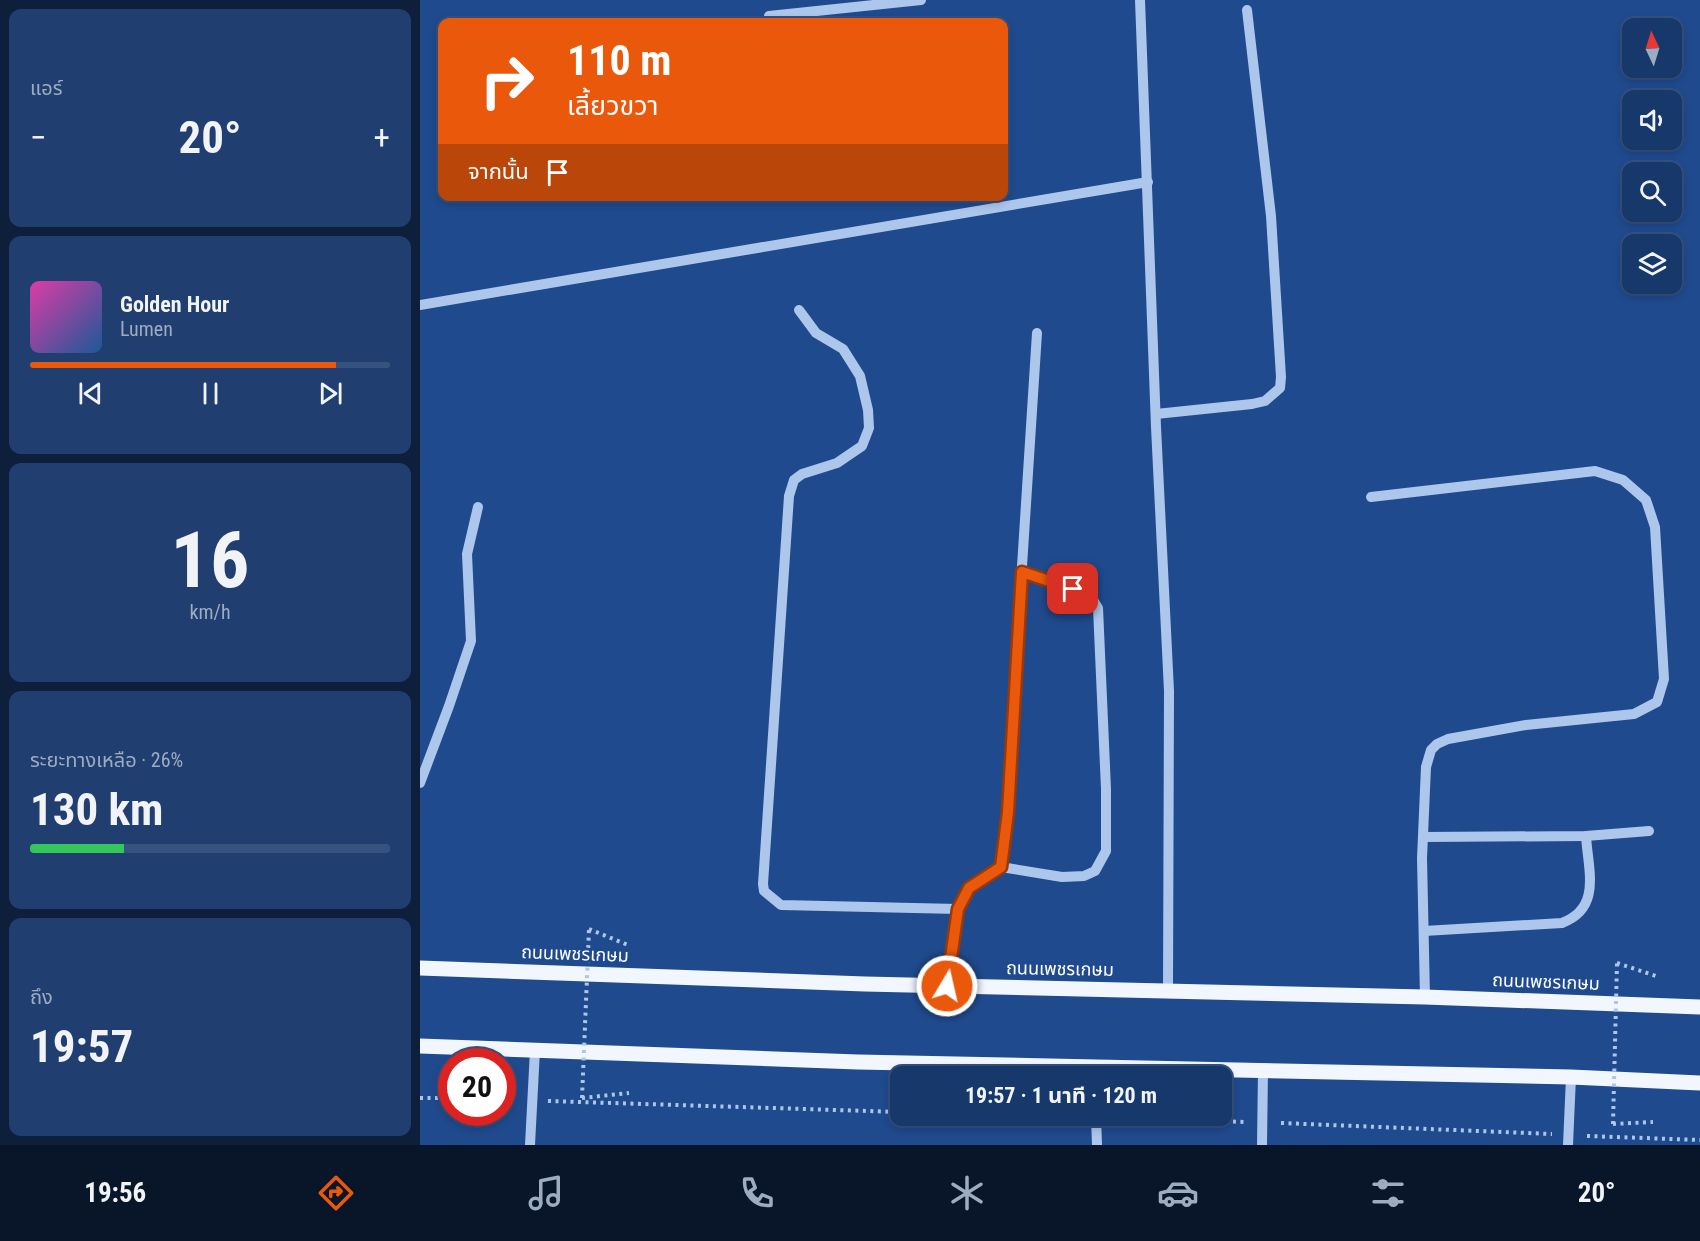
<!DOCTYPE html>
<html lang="th">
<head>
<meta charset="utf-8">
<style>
	:root { --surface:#17386a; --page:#203f70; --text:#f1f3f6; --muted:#9eacc1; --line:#36527e; --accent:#ea580c }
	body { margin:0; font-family:"Roboto Condensed","Noto Sans Thai",sans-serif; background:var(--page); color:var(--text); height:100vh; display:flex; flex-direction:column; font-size:22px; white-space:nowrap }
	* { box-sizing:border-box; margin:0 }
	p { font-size:20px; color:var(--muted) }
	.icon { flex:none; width:33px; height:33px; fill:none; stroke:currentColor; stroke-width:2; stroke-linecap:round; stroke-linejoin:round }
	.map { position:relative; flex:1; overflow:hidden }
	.panel { display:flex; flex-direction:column; gap:9px; padding:9px; background:#0d1f3a; width:420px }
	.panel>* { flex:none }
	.top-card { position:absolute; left:18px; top:18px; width:570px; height:183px; border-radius:12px; box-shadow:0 3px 9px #0003,0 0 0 2px var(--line); background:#ea580c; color:#fff; overflow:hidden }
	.needle { width:39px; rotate:356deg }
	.tools { position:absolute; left:1202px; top:18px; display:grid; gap:12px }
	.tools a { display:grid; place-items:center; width:60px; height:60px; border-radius:12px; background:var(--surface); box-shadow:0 3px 9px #0003,0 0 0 2px var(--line); font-size:30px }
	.speed { position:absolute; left:18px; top:1048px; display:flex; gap:12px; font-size:30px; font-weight:700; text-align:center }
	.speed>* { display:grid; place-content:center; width:78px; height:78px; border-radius:50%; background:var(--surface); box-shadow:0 3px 9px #0003,0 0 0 2px var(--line); line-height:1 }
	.speed .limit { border:9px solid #d22; background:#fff; color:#111 }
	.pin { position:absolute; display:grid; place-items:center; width:51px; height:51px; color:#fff; margin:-26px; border-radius:12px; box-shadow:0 3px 9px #0006 }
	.me { position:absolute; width:66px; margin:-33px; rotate:9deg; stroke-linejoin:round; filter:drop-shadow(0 0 4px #0008) }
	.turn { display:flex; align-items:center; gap:21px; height:126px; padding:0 30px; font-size:27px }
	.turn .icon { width:78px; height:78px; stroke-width:2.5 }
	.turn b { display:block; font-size:42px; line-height:51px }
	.then { display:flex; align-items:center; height:57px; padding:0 30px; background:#0003; gap:12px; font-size:22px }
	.big { font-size:45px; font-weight:700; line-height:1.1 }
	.panel .tile { flex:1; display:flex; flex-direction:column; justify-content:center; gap:9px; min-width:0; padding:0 21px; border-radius:12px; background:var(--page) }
	.panel .dial { align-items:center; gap:0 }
	.dial b { font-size:78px; line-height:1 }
	.song { display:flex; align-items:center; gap:18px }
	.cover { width:72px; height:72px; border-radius:9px; background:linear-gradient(135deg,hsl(320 70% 55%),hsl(210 70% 35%)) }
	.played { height:6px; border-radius:3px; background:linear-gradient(90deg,var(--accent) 85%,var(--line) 85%) }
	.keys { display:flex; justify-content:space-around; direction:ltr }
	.heat { display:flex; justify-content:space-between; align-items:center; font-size:33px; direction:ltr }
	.charge { height:9px; border-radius:4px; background:linear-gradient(90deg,#34c759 26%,var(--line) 0) }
	.trip { position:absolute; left:470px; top:1066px; width:342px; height:60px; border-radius:12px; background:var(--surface); box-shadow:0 3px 9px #0003,0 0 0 2px var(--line); font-weight:700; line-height:60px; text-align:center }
	.menu { display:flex; height:96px; justify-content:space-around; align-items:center; background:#09162a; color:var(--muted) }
	.menu .icon { width:42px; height:42px }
	.menu .current { color:var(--accent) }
	.menu b { font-size:27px; color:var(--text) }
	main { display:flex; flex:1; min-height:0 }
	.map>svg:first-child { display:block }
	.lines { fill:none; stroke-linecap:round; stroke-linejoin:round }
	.path { stroke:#acc6ec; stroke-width:4; stroke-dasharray:3 4.5; stroke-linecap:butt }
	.minor { stroke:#acc6ec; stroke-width:10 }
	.major { stroke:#f2f6ff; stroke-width:15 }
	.path-bridge { stroke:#acc6ec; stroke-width:4; stroke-dasharray:3 4.5; stroke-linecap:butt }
	.route-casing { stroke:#983908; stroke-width:15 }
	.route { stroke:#ea580c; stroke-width:10 }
	.labels { text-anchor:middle; stroke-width:6; stroke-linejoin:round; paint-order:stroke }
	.street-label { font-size:18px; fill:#fff; stroke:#1f4a8d }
</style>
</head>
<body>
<main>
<section class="panel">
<div class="tile"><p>แอร์</p>
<div class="heat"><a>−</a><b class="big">20°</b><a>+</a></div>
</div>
<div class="tile">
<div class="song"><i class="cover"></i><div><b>Golden Hour</b><p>Lumen</p></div></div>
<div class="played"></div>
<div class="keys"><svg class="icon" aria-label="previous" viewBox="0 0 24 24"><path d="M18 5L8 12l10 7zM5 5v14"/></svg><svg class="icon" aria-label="pause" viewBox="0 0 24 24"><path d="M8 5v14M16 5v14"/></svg><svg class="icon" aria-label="next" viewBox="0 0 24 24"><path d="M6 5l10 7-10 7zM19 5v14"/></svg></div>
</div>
<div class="tile dial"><b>16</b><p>km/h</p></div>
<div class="tile"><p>ระยะทางเหลือ · 26%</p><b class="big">130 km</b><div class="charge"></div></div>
<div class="tile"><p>ถึง</p><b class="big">19:57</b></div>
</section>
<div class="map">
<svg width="1280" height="1145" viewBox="0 0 1280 1145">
	<rect width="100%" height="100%" fill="#1f4a8d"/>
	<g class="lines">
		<g class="path">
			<path d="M 169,929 L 208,945"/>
			<path d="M 1197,963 L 1236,976"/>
			<path d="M 0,1098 L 32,1098"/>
			<path d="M 162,1098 L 209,1093"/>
			<path d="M 82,1100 L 94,1100"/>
			<path d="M 128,1101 L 480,1112"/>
			<path d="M 623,1116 L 658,1117"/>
			<path d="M 693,1118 L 826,1122"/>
			<path d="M 861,1123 L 1132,1134"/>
			<path d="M 1193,1124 L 1233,1122"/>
			<path d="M 1167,1136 L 1280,1140"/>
		</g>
		<g class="minor">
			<path d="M 720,0 L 736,427 L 749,691 L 748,991"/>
			<path d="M 349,16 L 501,0"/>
			<path d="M 0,305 L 728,182"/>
			<path d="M 379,310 L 396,333 L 423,349 L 440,376 L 448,410 L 449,428 L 442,446 L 417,463 L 382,474 L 374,480 L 369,496 L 343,884 L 344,891 L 361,905 L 538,909"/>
			<path d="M 736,414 L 832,404 L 845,401 L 860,388 L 861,377 L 851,216 L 827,10"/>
			<path d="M 951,497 L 1175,471 L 1203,480 L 1226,500 L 1235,527 L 1244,679 L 1237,702 L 1214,714 L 1106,725 L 1028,739 L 1017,744 L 1011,750 L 1006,767 L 1002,858 L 1005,997"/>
			<path d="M 0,783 L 29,706 L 51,641 L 47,554 L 58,507"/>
			<path d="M 1003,837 L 1166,836 L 1229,831"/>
			<path d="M 581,867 L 642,877 L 664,876 L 675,871 L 686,851 L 686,789 L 678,608 L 670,595 L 601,572"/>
			<path d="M 1004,931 L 1142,923 C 1182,908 1168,870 1166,836"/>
			<path d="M 527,986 L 538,909 L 549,888 L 581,867 L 588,812 L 593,706 L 617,333"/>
			<path d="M 676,1116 L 677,1145"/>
			<path d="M 110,1145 L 115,1050"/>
			<path d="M 842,1145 L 843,1070"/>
			<path d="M 1148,1145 L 1151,1077"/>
		</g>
		<g class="major">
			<path d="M 0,968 L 445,984 L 1005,997 L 1280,1007"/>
			<path d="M 0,1046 L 438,1062 L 1151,1077 L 1280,1083"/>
		</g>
		<g class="path-bridge">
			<path d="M 162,1098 L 169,929"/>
			<path d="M 1193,1124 L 1197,963"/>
		</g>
	</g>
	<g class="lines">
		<defs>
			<path id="route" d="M 527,986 L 538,909 L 549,888 L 581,867 L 588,812 L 602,572 L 653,589"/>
		</defs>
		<use href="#route" class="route-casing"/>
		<use href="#route" class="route"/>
	</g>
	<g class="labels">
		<g class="street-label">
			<text transform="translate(155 954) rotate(2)" y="6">ถนนเพชรเกษม</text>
			<text transform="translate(640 969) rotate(1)" y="6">ถนนเพชรเกษม</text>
			<text transform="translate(1126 982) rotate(2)" y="6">ถนนเพชรเกษม</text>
		</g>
	</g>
</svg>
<div class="tools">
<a><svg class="needle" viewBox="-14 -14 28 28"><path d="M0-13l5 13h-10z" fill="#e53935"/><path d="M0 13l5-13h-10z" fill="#9eacc1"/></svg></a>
<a><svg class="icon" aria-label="sound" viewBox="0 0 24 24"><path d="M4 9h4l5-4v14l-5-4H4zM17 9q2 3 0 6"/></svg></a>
<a><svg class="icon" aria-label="search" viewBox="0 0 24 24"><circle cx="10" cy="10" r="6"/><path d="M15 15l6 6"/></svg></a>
<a><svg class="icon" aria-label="layers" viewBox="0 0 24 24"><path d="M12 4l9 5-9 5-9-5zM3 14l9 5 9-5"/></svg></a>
</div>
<div class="speed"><div class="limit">20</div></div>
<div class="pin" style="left:653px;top:589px;background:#d93025"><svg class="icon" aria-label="arrive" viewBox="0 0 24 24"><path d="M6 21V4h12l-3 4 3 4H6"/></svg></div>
<svg class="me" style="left:527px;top:986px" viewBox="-20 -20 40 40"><circle r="17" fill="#ea580c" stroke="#fff" stroke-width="3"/><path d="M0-11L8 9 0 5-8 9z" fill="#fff"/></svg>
<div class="trip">19:57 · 1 นาที · 120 m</div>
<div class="top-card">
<div class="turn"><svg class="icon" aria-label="right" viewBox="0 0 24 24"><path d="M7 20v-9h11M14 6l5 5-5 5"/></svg><div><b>110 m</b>เลี้ยวขวา</div></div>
<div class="then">จากนั้น<svg class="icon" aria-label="arrive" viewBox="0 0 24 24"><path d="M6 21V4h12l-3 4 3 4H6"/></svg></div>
</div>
</div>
</main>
<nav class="menu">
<b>19:56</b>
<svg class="icon current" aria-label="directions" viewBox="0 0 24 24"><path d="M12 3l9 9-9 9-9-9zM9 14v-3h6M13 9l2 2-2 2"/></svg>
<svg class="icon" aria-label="music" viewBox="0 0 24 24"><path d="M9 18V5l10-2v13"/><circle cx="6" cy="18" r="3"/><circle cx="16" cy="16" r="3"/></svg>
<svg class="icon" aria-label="phone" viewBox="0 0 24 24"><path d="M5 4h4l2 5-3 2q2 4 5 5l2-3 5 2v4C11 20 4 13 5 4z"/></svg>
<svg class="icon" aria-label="climate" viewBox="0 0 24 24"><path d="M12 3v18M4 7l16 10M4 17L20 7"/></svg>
<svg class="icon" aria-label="car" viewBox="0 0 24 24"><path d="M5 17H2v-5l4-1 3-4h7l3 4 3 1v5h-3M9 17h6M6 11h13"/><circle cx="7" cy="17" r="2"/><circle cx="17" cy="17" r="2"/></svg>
<svg class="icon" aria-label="filters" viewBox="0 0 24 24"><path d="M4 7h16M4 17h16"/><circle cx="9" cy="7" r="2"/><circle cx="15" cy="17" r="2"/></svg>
<b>20°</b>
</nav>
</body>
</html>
